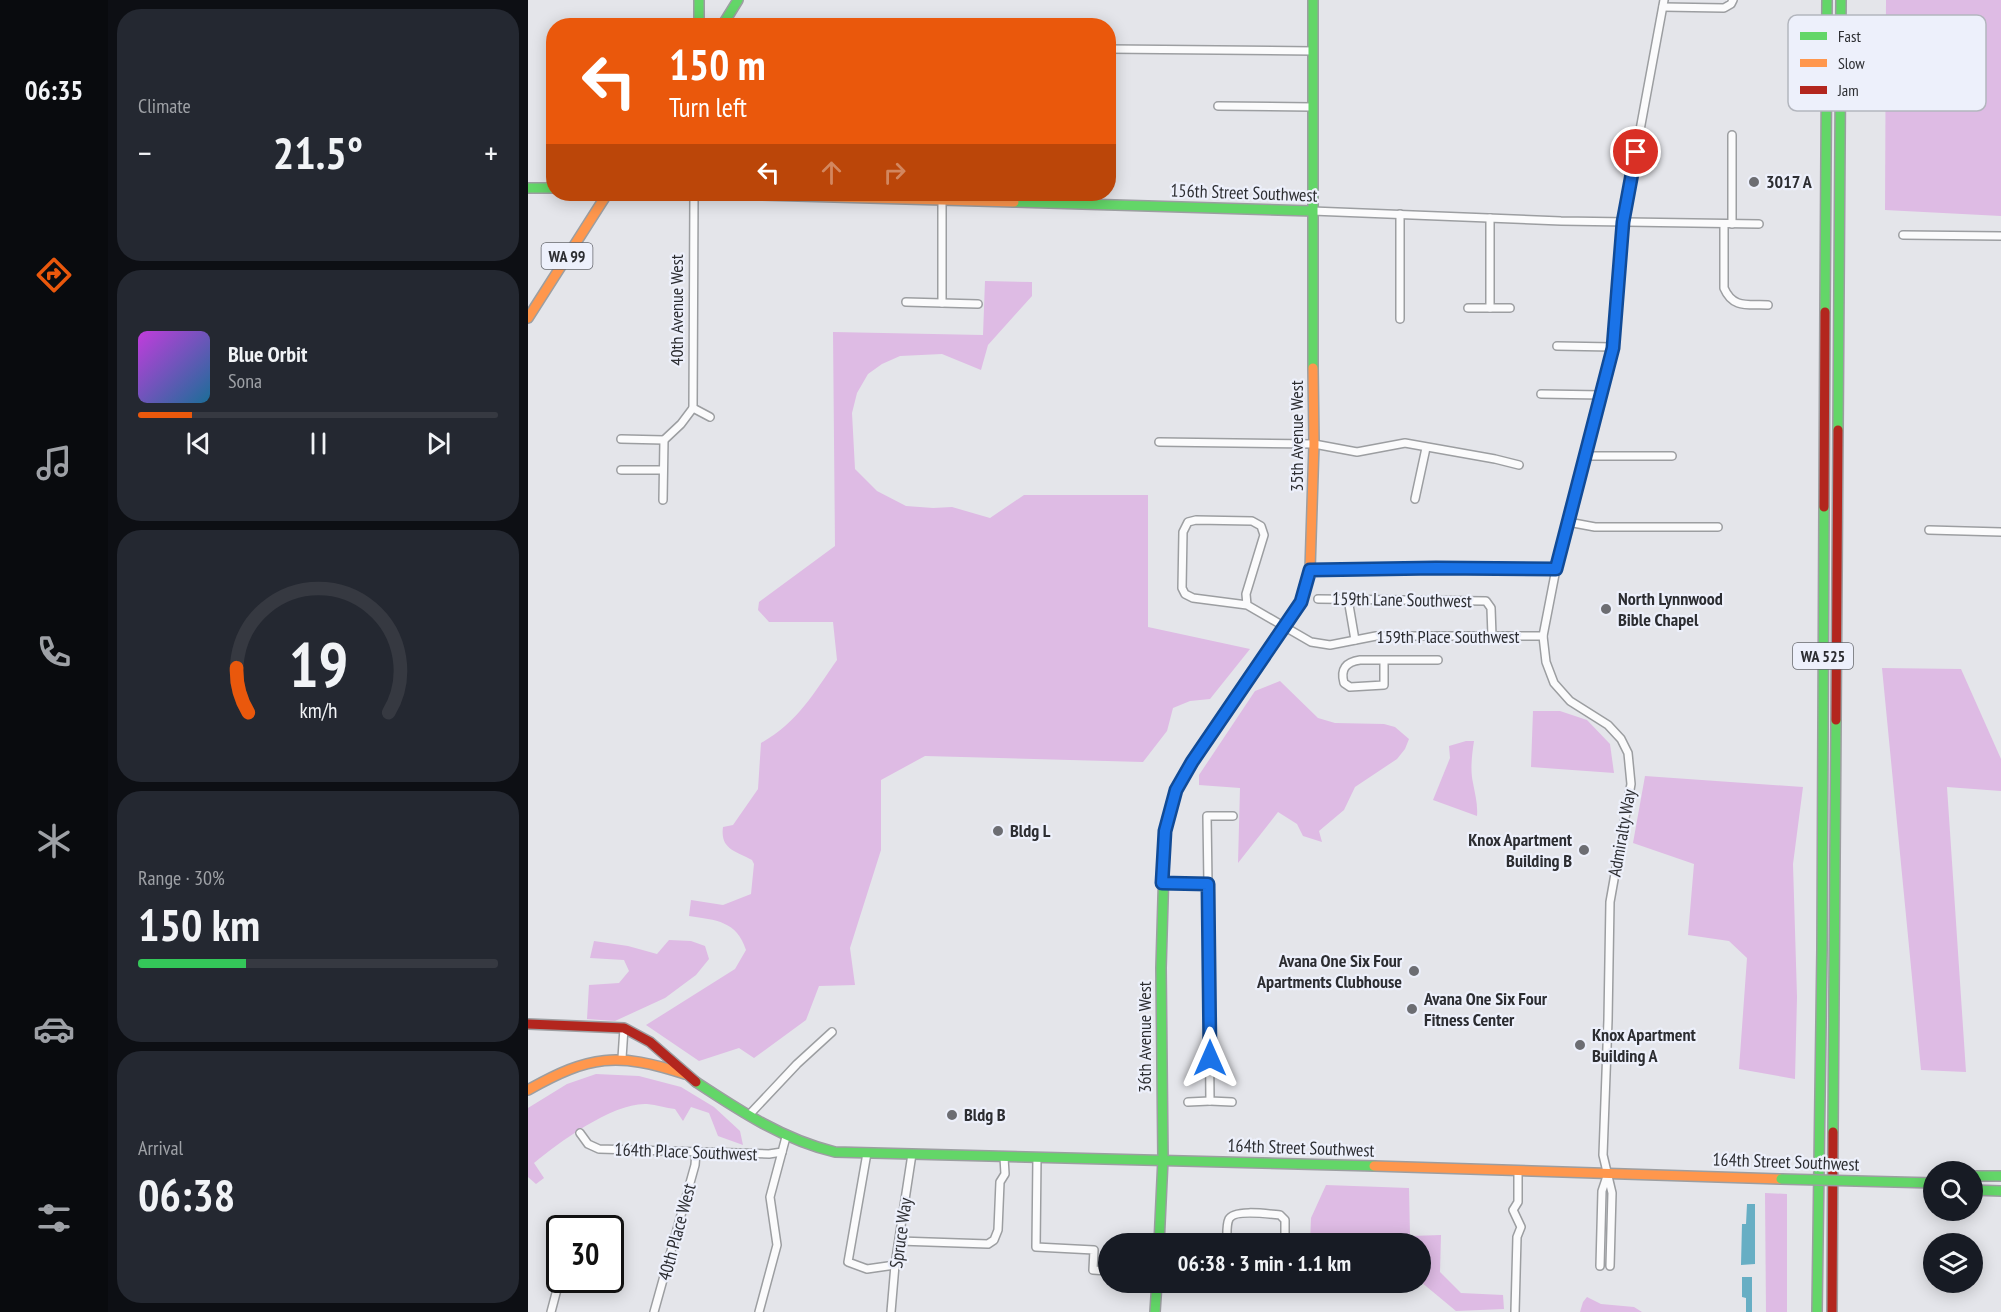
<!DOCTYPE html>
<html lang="en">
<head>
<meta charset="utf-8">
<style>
	:root { --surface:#171b24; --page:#242831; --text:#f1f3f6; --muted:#9ea1a6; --line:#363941; --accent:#ea580c }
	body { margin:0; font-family:"PT Sans Narrow",sans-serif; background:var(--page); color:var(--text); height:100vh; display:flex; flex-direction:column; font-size:22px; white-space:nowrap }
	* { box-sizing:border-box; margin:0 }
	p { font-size:20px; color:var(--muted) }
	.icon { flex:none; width:33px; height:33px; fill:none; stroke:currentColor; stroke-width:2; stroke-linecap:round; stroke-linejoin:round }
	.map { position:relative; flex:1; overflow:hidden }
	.panel { display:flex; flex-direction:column; gap:9px; padding:9px; background:#0d0f14; width:420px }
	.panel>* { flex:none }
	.hud { position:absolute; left:18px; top:18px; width:570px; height:183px; border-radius:24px; box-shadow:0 3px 15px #0003; background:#ea580c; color:#fff; overflow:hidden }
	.fabs { position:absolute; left:1395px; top:1161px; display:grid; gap:12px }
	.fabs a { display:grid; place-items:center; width:60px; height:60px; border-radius:50%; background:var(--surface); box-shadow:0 3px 15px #0003; font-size:30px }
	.speed { position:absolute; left:18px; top:1215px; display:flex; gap:12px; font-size:30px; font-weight:700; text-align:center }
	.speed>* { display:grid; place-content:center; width:78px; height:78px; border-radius:50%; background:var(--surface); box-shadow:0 3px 15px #0003; line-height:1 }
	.speed .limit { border:3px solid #111; border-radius:9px; background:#fff; color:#111 }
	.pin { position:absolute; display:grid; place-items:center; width:51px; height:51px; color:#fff; margin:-26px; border:3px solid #fff; border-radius:50%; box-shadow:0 2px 6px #0007 }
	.me { position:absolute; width:66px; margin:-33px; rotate:0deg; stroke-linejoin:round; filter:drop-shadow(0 0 4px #0008) }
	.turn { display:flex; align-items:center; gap:21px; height:126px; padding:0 24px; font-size:27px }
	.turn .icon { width:78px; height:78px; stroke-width:2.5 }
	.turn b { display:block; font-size:42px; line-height:51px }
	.lanes { display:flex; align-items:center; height:57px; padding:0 24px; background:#0003; justify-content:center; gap:30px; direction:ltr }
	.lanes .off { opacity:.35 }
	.big { font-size:45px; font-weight:700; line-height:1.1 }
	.panel .widget { flex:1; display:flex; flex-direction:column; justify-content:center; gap:9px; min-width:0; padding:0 21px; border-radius:24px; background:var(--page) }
	.panel .dial { align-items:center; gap:0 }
	.dial svg { height:156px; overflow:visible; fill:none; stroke:var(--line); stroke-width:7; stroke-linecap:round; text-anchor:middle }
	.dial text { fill:var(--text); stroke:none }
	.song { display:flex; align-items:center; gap:18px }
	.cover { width:72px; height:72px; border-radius:9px; background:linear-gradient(135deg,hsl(290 70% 55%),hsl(200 70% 35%)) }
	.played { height:6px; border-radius:3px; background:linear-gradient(90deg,var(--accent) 15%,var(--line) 15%) }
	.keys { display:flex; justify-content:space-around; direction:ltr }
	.heat { display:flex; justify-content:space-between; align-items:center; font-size:33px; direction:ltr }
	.charge { height:9px; border-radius:4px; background:linear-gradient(90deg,#34c759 30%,var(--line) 0) }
	.trip { position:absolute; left:570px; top:1233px; width:333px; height:60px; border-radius:30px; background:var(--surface); box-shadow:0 3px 15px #0003; font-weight:700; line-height:60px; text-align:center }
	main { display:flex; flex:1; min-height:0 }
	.dock { display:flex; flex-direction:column; width:108px; justify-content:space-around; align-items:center; background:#090b0e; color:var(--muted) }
	.dock .icon { width:42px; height:42px }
	.dock .current { color:var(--accent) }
	.dock b { font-size:27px; color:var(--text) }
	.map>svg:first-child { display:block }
	.green { fill:#debbe4 }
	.water { fill:#67aec4 }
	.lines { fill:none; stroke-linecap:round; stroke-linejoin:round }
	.street-casing { stroke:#9c9ea1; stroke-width:10 }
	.fast-casing { stroke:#9c9ea1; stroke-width:12 }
	.slow-casing { stroke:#9c9ea1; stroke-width:12 }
	.jam-casing { stroke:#9c9ea1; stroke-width:12 }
	.street { stroke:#fbfbfc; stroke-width:7 }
	.fast { stroke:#63d668; stroke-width:9 }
	.slow { stroke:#ff974d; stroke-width:9 }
	.jam { stroke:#b3261e; stroke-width:9 }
	.fast-bridge-casing { stroke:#9c9ea1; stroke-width:12; stroke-linecap:butt }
	.fast-bridge { stroke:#63d668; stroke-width:9 }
	.route-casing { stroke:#114b97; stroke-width:15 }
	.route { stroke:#1a73e8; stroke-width:10 }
	.poi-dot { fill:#6c6d72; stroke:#edf0fb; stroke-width:2 }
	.labels { text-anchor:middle; stroke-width:4.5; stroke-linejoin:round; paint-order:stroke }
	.shield { fill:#edf0fb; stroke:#66686e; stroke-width:1.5 }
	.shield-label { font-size:16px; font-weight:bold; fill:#2c2d31 }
	.poi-label { font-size:18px; font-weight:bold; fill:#2c2d31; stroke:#edf0fb; text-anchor:start }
	.street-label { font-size:18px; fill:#2c2d31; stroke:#edf0fb }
	.key { fill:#edf0fb; stroke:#b3b6be; stroke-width:1.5 }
	.key-label { font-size:16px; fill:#2c2d31 }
</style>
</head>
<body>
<main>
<nav class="dock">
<b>06:35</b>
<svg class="icon current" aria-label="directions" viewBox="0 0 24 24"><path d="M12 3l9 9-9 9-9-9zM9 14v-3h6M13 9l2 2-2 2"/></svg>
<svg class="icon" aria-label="music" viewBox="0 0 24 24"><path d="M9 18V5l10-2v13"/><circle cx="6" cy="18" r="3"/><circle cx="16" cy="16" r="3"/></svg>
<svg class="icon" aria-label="phone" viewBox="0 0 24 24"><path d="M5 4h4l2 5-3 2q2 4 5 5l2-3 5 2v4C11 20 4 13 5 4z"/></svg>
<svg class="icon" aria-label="climate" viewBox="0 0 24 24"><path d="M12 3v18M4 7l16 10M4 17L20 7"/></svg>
<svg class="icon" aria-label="car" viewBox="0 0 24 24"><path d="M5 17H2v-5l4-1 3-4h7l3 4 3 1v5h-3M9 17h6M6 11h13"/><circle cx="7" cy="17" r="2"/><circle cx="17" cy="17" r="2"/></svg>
<svg class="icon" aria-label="filters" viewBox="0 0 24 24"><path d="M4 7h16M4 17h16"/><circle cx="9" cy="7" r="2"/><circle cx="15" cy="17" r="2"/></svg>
</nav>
<section class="panel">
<div class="widget"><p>Climate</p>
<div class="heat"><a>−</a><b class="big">21.5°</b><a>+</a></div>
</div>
<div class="widget">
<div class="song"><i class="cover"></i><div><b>Blue Orbit</b><p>Sona</p></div></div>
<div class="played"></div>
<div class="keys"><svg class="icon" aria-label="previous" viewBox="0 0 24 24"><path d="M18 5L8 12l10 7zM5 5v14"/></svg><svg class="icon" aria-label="pause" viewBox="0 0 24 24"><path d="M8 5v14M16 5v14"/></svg><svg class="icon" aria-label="next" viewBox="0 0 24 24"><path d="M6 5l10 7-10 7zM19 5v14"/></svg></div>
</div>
<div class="widget dial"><svg viewBox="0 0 100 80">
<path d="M14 69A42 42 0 1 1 86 69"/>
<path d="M14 69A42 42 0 0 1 8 46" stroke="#ea580c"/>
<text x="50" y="56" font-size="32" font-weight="700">19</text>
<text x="50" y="72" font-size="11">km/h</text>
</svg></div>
<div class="widget"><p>Range · 30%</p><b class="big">150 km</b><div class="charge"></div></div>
<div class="widget"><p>Arrival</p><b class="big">06:38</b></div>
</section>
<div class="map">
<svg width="1473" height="1312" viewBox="0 0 1473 1312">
	<rect width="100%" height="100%" fill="#e4e5ea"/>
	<g class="green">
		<path d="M 1358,0 L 1473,0 L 1473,216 L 1357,210 Z"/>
		<path d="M 457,281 L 504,282 L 504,296 L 460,345 L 453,370 L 414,354 L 372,356 L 354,364 L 340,374 L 329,393 L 324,413 L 327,469 L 349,491 L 378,506 L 405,508 L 424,507 L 462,518 L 496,495 L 620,495 L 620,627 L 722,649 L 682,699 L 662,701 L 645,708 L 639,731 L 615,762 L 397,756 L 353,780 L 353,850 L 322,948 L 327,985 L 291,986 L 278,1020 L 226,1058 L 211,1048 L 171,1061 L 118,1025 L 207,969 L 218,950 C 209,921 188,920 161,916 L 163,900 L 195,905 L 223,894 L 226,864 L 224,860 C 207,851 192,849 195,827 L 205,825 L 230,789 L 233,743 C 269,723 286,693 309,660 L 305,622 L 241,622 L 230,610 L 231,602 L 307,546 L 305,332 L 455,335 Z"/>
		<path d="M 1354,668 L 1433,669 L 1473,759 L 1473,791 L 1419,787 L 1438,1072 L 1393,1070 Z"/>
		<path d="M 752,681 L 790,718 L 807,723 L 856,724 L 867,727 L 881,739 L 877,749 L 869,759 L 827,787 L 816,810 L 791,831 L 794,842 L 775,836 L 769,824 L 750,812 L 710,863 L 712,788 L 671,785 L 671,775 L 727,691 Z"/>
		<path d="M 1005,711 L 1032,711 L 1059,720 L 1082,744 L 1086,773 L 1003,767 Z"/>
		<path d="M 938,741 L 946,741 C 944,754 942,770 945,783 C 947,794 950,805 949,816 L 905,800 L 922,758 L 921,746 Z"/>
		<path d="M 1117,776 L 1275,787 L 1265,864 L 1269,997 L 1267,1079 L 1211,1069 L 1219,958 L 1201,941 L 1160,935 L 1166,864 L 1105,843 Z"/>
		<path d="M 141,940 L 163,941 L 177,946 L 181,959 L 168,975 L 137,998 L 87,1021 L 59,1019 L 61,985 L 91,983 L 101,971 L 96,960 L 62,958 L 66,941 L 100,946 L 129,954 Z"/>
		<path d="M 68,1074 L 111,1076 L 153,1087 L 186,1107 L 212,1131 L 215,1145 L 190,1136 L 181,1113 L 163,1107 L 155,1121 L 147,1109 C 138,1108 129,1105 119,1104 C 86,1102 31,1142 6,1163 L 16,1178 L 8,1184 L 0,1177 L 0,1108 L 39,1084 Z"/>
		<path d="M 798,1185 L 881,1188 L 882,1236 L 913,1235 L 912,1272 L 933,1293 L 975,1295 L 976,1309 L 928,1311 L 893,1282 L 892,1244 L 782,1243 L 783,1218 Z"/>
		<path d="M 1237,1193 L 1259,1194 L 1259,1312 L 1238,1312 Z"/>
		<path d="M 1059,1297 L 1073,1304 L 1106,1307 L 1114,1312 L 1052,1312 L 1055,1302 Z"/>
	</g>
	<g class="water">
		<path d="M 1219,1204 L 1227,1204 L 1227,1264 L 1213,1265 L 1214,1224 L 1218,1224 Z"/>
		<path d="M 1214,1277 L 1224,1277 L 1224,1312 L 1218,1312 L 1218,1298 L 1214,1297 Z"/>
	</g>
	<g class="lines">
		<defs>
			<g id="street">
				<path d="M 1135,7 L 1196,8 L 1203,4 L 1205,0"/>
				<path d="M 580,49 L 785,51"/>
				<path d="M 690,106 L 784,107"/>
				<path d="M 1204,135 L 1204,224"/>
				<path d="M 166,194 L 165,408 L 182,417"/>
				<path d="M 784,211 L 1033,221 L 1231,224"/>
				<path d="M 1196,224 L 1196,288 C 1205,309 1220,304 1240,305"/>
				<path d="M 1375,235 L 1473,236"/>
				<path d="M 378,302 L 450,304"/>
				<path d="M 414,303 L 414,200"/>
				<path d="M 940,308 L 982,308"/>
				<path d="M 962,308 L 962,218"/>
				<path d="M 872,319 L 872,214"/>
				<path d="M 1029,346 L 1085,347"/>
				<path d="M 1013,394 L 1074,395"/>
				<path d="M 93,439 L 136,440"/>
				<path d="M 631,442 L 786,444 L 829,452 L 877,443 L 967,459 L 991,465"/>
				<path d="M 1059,456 L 1144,456"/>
				<path d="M 93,470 L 135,470"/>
				<path d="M 887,499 L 898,448"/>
				<path d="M 135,500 L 136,440 L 153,424 L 165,408"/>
				<path d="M 1040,522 L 1067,527 L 1190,527"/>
				<path d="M 1401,530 L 1473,532"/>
				<path d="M 782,570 L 908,568 L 1028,569"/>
				<path d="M 790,599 L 958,601 L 963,608 L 964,636"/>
				<path d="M 820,599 L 827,640"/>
				<path d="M 719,605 L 718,594 L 736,535 L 733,526 L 724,521 L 668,520 L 660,522 L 655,532 L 654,588 L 657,594 L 665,598 L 719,605 L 783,642 L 802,645 L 848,636 L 1015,636"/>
				<path d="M 856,661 L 856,685 L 822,687 L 816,683 C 812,669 818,662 832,660 L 910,660"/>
				<path d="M 634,883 L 680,884 L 682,1101 L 704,1102"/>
				<path d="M 680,884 L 679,816 L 705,816"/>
				<path d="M 94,1058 L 96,1028"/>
				<path d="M 660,1102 L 682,1101"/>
				<path d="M 221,1115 L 269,1064 L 304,1032"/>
				<path d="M 52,1133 L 60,1144 L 71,1149 L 241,1154 L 254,1152 L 258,1137"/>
				<path d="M 339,1153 L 320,1262 L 339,1269 L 367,1265"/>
				<path d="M 509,1157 L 508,1247 L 566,1250 L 565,1270 L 580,1271"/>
				<path d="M 371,1241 L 460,1244 L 466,1240 L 470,1230 L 472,1182 L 477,1174 L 476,1157"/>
				<path d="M 699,1244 C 699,1237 698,1225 701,1219 C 706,1209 741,1214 752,1215 L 757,1220 L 757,1244"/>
				<path d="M 1072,1266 L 1074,1191 L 1079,1176"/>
				<path d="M 1082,1266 L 1084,1193 L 1075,1155 L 1080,1020 L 1082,902 L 1103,784 L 1100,753 L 1093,739 L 1080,725 L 1042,701 L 1026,683 L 1018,662 L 1015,636 L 1028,569 L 1085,347 L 1095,222 L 1136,0"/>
				<path d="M 23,1312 L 32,1278"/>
				<path d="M 126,1312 L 167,1165 L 168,1152"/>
				<path d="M 231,1312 L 249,1245 L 242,1197 L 254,1152"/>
				<path d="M 363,1312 L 367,1265 L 384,1154"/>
				<path d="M 987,1312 L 989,1237 L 993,1227 L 985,1210 L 990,1202 L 990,1171"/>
			</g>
			<g id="fast">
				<path d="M 171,0 L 171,26"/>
				<path d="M 785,0 L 785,368"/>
				<path d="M 194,26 L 210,0"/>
				<path d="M 0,188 L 26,188"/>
				<path d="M 486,202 L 784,211"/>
				<path d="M 1297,312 L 1299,0"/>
				<path d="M 1310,430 L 1313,0"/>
				<path d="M 168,1082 C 212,1111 256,1140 307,1152 L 846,1166"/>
				<path d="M 1305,1132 L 1308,720"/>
				<path d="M 1444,1176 L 1473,1176"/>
				<path d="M 1328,1181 L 1406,1183"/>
				<path d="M 1444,1190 L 1473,1191"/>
				<path d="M 631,1244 L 635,1159 L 633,968 L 637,831 L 648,790 L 664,762 L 740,651"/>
				<path d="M 627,1312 L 629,1282"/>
				<path d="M 1289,1312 L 1294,950 L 1296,507"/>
			</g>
			<g id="slow">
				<path d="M 201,194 L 486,202"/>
				<path d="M 0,318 L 79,194"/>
				<path d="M 740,651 L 773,602 L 782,570 L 786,444 L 785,368"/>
				<path d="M 0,1090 C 62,1055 89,1052 157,1074"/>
				<path d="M 846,1166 L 1253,1179"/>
			</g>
			<g id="jam">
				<path d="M 1296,507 L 1297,312"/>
				<path d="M 1308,720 L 1310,430"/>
				<path d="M 0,1024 L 96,1028 L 122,1042 L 168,1082"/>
				<path d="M 1304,1312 L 1305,1132"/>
			</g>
		</defs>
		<use href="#street" class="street-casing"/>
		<use href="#fast" class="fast-casing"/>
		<use href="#slow" class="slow-casing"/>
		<use href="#jam" class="jam-casing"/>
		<use href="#street" class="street"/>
		<use href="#fast" class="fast"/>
		<use href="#slow" class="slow"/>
		<use href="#jam" class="jam"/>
		<defs>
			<path id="fast-bridge" d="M 1253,1179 L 1328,1181"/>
		</defs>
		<use href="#fast-bridge" class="fast-bridge-casing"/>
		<use href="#fast-bridge" class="fast-bridge"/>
	</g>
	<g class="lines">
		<defs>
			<path id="route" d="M 682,1058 L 680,884 L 634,883 L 637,831 L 648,790 L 664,762 L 773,602 L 782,570 L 908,568 L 1028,569 L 1085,348 L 1095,222 L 1108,152"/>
		</defs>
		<use href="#route" class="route-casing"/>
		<use href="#route" class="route"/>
	</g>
	<g class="poi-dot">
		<circle cx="1226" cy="182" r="6"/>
		<circle cx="1078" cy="609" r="6"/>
		<circle cx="470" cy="831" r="6"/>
		<circle cx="1056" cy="850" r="6"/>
		<circle cx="886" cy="971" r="6"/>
		<circle cx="884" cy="1009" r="6"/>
		<circle cx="1052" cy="1045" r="6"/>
		<circle cx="424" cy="1115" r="6"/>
	</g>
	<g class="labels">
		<g class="shield">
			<rect x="13.5" y="243" width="51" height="26" rx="4.5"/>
			<rect x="1265" y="643" width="60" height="26" rx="4.5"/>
		</g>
		<g class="shield-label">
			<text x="39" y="262">WA 99</text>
			<text x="1295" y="662">WA 525</text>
		</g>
		<g class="poi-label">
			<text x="1238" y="188">3017 A</text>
			<text x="1090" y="605">North Lynnwood<tspan x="1090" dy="21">Bible Chapel</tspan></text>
			<text x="482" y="837">Bldg L</text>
			<text x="1044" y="846" text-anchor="end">Knox Apartment<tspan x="1044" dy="21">Building B</tspan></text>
			<text x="874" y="967" text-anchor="end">Avana One Six Four<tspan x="874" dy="21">Apartments Clubhouse</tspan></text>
			<text x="896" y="1005">Avana One Six Four<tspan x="896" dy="21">Fitness Center</tspan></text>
			<text x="1064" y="1041">Knox Apartment<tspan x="1064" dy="21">Building A</tspan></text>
			<text x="436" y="1121">Bldg B</text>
		</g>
		<g class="street-label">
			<text transform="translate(716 193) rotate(2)" y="6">156th Street Southwest</text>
			<text transform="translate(149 310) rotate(-90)" y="6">40th Avenue West</text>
			<text transform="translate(769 436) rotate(-90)" y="6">35th Avenue West</text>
			<text transform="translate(874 600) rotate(1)" y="6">159th Lane Southwest</text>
			<text x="920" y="643">159th Place Southwest</text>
			<text transform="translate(1094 833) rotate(-80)" y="6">Admiralty Way</text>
			<text transform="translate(617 1037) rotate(-90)" y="6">36th Avenue West</text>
			<text transform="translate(773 1148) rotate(2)" y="6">164th Street Southwest</text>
			<text transform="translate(158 1152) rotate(2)" y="6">164th Place Southwest</text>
			<text transform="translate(1258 1162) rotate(2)" y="6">164th Street Southwest</text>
			<text transform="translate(149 1232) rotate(-75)" y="6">40th Place West</text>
			<text transform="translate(373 1233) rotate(-82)" y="6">Spruce Way</text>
		</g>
	</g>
	<rect x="1260" y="15" width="198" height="96" rx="9" class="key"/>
	<rect x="1272" y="32" width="27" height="8" fill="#63d668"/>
	<rect x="1272" y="59" width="27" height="8" fill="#ff974d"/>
	<rect x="1272" y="86" width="27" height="8" fill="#b3261e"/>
	<g class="key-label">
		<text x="1310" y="42">Fast</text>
		<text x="1310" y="69">Slow</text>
		<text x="1310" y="96">Jam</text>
	</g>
</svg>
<div class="fabs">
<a><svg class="icon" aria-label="search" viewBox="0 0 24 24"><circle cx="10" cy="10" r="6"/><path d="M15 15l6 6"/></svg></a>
<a><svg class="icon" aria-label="layers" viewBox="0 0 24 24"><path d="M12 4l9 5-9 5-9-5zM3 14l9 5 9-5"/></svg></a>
</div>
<div class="speed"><div class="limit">30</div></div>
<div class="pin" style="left:1108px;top:152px;background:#d93025"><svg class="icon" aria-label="arrive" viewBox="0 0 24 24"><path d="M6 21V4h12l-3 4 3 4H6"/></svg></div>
<svg class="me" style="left:682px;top:1058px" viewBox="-20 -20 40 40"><path d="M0-17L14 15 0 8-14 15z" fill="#1a73e8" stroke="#fff" stroke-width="4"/></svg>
<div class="trip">06:38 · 3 min · 1.1 km</div>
<div class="hud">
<div class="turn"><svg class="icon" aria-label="left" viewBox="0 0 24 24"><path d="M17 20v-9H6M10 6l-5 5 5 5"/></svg><div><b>150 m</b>Turn left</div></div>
<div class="lanes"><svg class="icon" aria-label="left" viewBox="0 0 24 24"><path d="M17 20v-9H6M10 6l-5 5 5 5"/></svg><svg class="icon off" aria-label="ahead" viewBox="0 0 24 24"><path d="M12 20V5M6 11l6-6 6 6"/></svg><svg class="icon off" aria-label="right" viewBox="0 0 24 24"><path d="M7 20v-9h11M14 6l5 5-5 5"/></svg></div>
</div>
</div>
</main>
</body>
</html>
